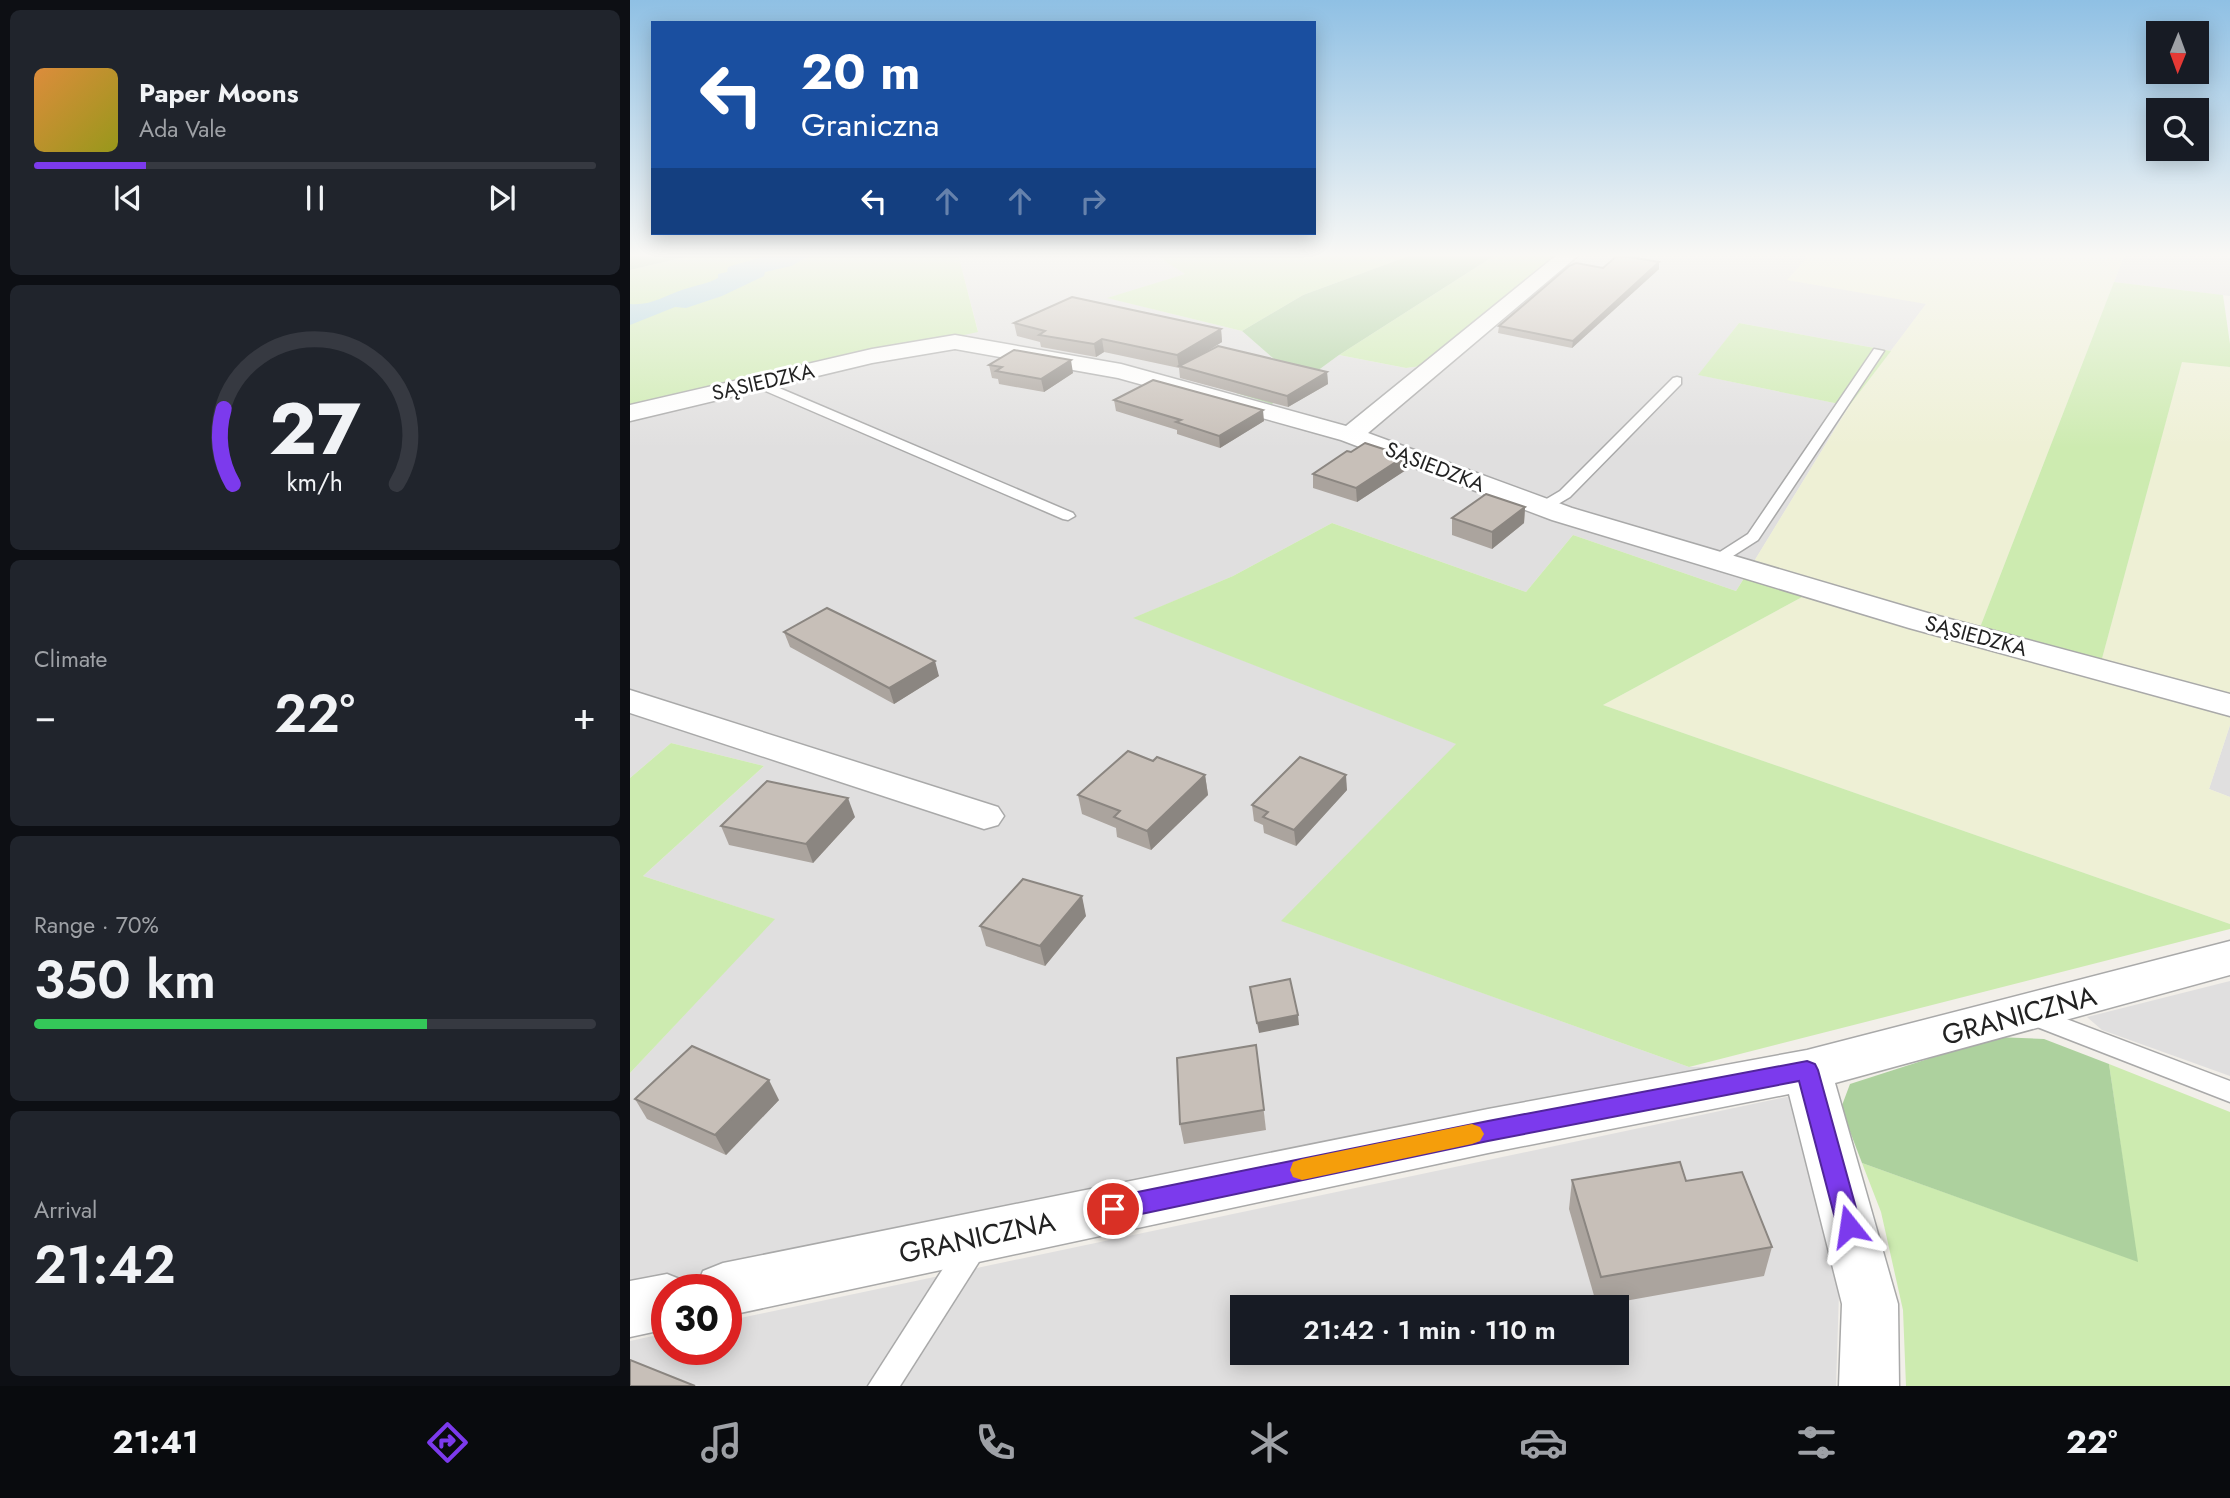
<!DOCTYPE html>
<html lang="en">
<head>
<meta charset="utf-8">
<style>
	:root { --surface:#171b24; --page:#20242c; --text:#f1f3f6; --muted:#9ea1a6; --line:#363941; --accent:#7c3aed }
	body { margin:0; font-family:Jost,sans-serif; background:var(--page); color:var(--text); height:100vh; display:flex; flex-direction:column; font-size:26px; white-space:nowrap }
	* { box-sizing:border-box; margin:0 }
	p { font-size:23px; color:var(--muted) }
	.icon { flex:none; width:38px; height:38px; fill:none; stroke:currentColor; stroke-width:2; stroke-linecap:round; stroke-linejoin:round }
	.map { position:relative; flex:1; overflow:hidden }
	.panel { display:flex; flex-direction:column; gap:10px; padding:10px; background:#0d0f14; width:630px }
	.panel>* { flex:none }
	.banner { position:absolute; left:21px; top:21px; width:665px; height:214px; border-radius:0px; box-shadow:0 4px 18px #0003; background:#1a4fa0; color:#fff; overflow:hidden }
	.needle { width:46px; rotate:181deg }
	.buttons { position:absolute; left:1516px; top:21px; display:grid; gap:14px }
	.buttons a { display:grid; place-items:center; width:63px; height:63px; border-radius:0px; background:var(--surface); box-shadow:0 4px 18px #0003; font-size:35px }
	.speed { position:absolute; left:21px; top:1274px; display:flex; gap:14px; font-size:35px; font-weight:700; text-align:center }
	.speed>* { display:grid; place-content:center; width:91px; height:91px; border-radius:50%; background:var(--surface); box-shadow:0 4px 18px #0003; line-height:1 }
	.speed .limit { border:10px solid #d22; background:#fff; color:#111 }
	.pin { position:absolute; display:grid; place-items:center; width:60px; height:60px; color:#fff; margin:-30px; border:4px solid #fff; border-radius:50%; box-shadow:0 2px 7px #0007 }
	.me { position:absolute; width:77px; margin:-38px; rotate:345deg; stroke-linejoin:round; filter:drop-shadow(0 0 5px #0008) }
	.turn { display:flex; align-items:center; gap:24px; height:147px; padding:0 35px; font-size:32px }
	.turn .icon { width:91px; height:91px; stroke-width:2.5 }
	.turn b { display:block; font-size:49px; line-height:60px }
	.lanes { display:flex; align-items:center; height:66px; padding:0 35px; background:#0003; justify-content:center; gap:35px; direction:ltr }
	.lanes .off { opacity:.35 }
	.big { font-size:52px; font-weight:600; line-height:1.1 }
	.panel .tile { flex:1; display:flex; flex-direction:column; justify-content:center; gap:10px; min-width:0; padding:0 24px; border-radius:10px; background:var(--page) }
	.panel .dial { align-items:center; gap:0 }
	.dial svg { height:182px; overflow:visible; fill:none; stroke:var(--line); stroke-width:7; stroke-linecap:round; text-anchor:middle }
	.dial text { fill:var(--text); stroke:none }
	.song { display:flex; align-items:center; gap:21px }
	.cover { width:84px; height:84px; border-radius:10px; background:linear-gradient(135deg,hsl(30 70% 55%),hsl(60 70% 35%)) }
	.played { height:7px; border-radius:4px; background:linear-gradient(90deg,var(--accent) 20%,var(--line) 20%) }
	.keys { display:flex; justify-content:space-around; direction:ltr }
	.heat { display:flex; justify-content:space-between; align-items:center; font-size:38px; direction:ltr }
	.charge { height:10px; border-radius:5px; background:linear-gradient(90deg,#34c759 70%,var(--line) 0) }
	.trip { position:absolute; left:600px; top:1295px; width:399px; height:70px; border-radius:0px; background:var(--surface); box-shadow:0 4px 18px #0003; font-weight:600; line-height:70px; text-align:center }
	.tabs { display:flex; height:112px; justify-content:space-around; align-items:center; background:#090b0e; color:var(--muted) }
	.tabs .icon { width:49px; height:49px }
	.tabs .current { color:var(--accent) }
	.tabs b { font-size:32px; color:var(--text) }
	main { display:flex; flex:1; min-height:0 }
	.map>svg:first-child { display:block }
	.residential { fill:#e0dfdf; fill-rule:evenodd }
	.farmland { fill:#eef0d5 }
	.grass { fill:#cdebb0 }
	.forest { fill:#add19e }
	.water { fill:#aad3df }
	.lines { fill:none; stroke-linecap:round; stroke-linejoin:round }
	.lane-casing { stroke:#a9a9a9; stroke-width:3 }
	.street-casing { stroke:#a9a9a9; stroke-width:3 }
	.lane { fill:#fff; fill-rule:evenodd }
	.street { fill:#fff; fill-rule:evenodd }
	.wall { fill:#aba49e }
	.shaded-wall { fill:#8b8681 }
	.building { fill:#c7bfb8; stroke:#8b8681; stroke-width:2 }
	.route { fill:#7c3aed; stroke:#51269a; stroke-width:2 }
	.slow { fill:#f59e0b }
	.labels { text-anchor:middle; stroke-width:6; stroke-linejoin:round; paint-order:stroke }
	.far-street-label { font-size:21px; fill:#222; stroke:#fff }
	.near-street-label { font-size:28px; fill:#222; stroke:#fff }
</style>
</head>
<body>
<main>
<section class="panel">
<div class="tile">
<div class="song"><i class="cover"></i><div><b>Paper Moons</b><p>Ada Vale</p></div></div>
<div class="played"></div>
<div class="keys"><svg class="icon" aria-label="previous" viewBox="0 0 24 24"><path d="M18 5L8 12l10 7zM5 5v14"/></svg><svg class="icon" aria-label="pause" viewBox="0 0 24 24"><path d="M8 5v14M16 5v14"/></svg><svg class="icon" aria-label="next" viewBox="0 0 24 24"><path d="M6 5l10 7-10 7zM19 5v14"/></svg></div>
</div>
<div class="tile dial"><svg viewBox="0 0 100 80">
<path d="M14 69A42 42 0 1 1 86 69"/>
<path d="M14 69A42 42 0 0 1 10 36" stroke="#7c3aed"/>
<text x="50" y="56" font-size="32" font-weight="700">27</text>
<text x="50" y="72" font-size="11">km/h</text>
</svg></div>
<div class="tile"><p>Climate</p>
<div class="heat"><a>−</a><b class="big">22°</b><a>+</a></div>
</div>
<div class="tile"><p>Range · 70%</p><b class="big">350 km</b><div class="charge"></div></div>
<div class="tile"><p>Arrival</p><b class="big">21:42</b></div>
</section>
<div class="map">
<svg width="1600" height="1386" viewBox="0 0 1600 1386">
	<rect width="100%" height="100%" fill="#f2efe9"/>
	<g class="residential">
		<path d="M 328,254 L 524,254 L 556,274 L 478,298 L 612,331 L 652,366 L 642,404 L 709,355 L 776,368 L 821,362 L 892,300 L 954,254 L 1181,254 L 1158,280 L 1297,303 L 1261,351 L 1109,323 L 1069,375 L 1219,406 L 1106,591 L 943,535 L 896,592 L 702,523 L 603,576 L 504,618 L 827,744 L 652,921 L 1059,1067 L 1228,1064 L 96,1290 L 37,1290 L 0,1320 L 0,1073 L 144,919 L 13,876 L 134,766 L 41,743 L 0,778 L 0,406 L 348,331 Z"/>
		<path d="M 1495,254 L 1600,254 L 1600,296 L 1484,282 Z"/>
		<path d="M 1600,725 L 1600,797 L 1579,789 Z"/>
		<path d="M 1600,981 L 1600,1076 L 1472,1030 L 1457,1017 Z"/>
		<path d="M 1161,1096 L 1209,1293 L 1206,1386 L 0,1386 L 0,1341 L 37,1333 L 37,1349 L 96,1349 L 96,1321 ZM 612,1307 L 987,1307 L 987,1353 L 612,1353 Z"/>
	</g>
	<g class="farmland">
		<path d="M 1180,254 L 1495,254 L 1349,630 L 1123,563 L 1219,406 L 1296,304 L 1157,280 Z"/>
		<path d="M 1552,361 L 1600,367 L 1600,701 L 1470,666 Z"/>
		<path d="M 1174,596 L 1600,715 L 1600,725 L 1579,789 L 1600,797 L 1600,924 L 973,705 Z"/>
	</g>
	<g class="grass">
		<path d="M 69,254 L 328,254 L 348,332 L 0,406 L 0,270 Z"/>
		<path d="M 524,254 L 784,254 L 673,295 L 612,331 L 477,298 L 555,274 Z"/>
		<path d="M 867,254 L 929,254 L 792,366 L 776,368 L 709,355 Z"/>
		<path d="M 1484,282 L 1593,295 L 1600,344 L 1600,367 L 1552,362 L 1470,666 L 1349,630 Z"/>
		<path d="M 1109,323 L 1261,351 L 1219,406 L 1068,375 Z"/>
		<path d="M 702,523 L 896,592 L 943,535 L 1106,591 L 1116,575 L 1174,596 L 973,705 L 1600,924 L 1600,929 L 1059,1067 L 651,921 L 826,744 L 503,618 L 603,576 Z"/>
		<path d="M 41,743 L 134,766 L 13,876 L 145,919 L 0,1073 L 0,778 Z"/>
		<path d="M 1479,1064 L 1600,1112 L 1600,1386 L 1276,1386 L 1273,1310 L 1251,1212 L 1232,1163 L 1507,1261 Z"/>
	</g>
	<g class="forest">
		<path d="M 0,254 L 69,254 L 0,270 Z"/>
		<path d="M 784,254 L 867,254 L 709,355 L 642,404 L 606,393 L 652,366 L 612,331 L 673,295 Z"/>
		<path d="M 1366,1037 L 1414,1039 L 1479,1064 L 1508,1262 L 1232,1163 L 1211,1108 L 1220,1084 Z"/>
	</g>
	<path class="water" d="M 183,254 L 161,266 L 135,272 L 134,276 L 92,296 L 56,308 L 45,307 L 0,325 L 0,304 C 22,306 35,295 55,289 C 67,285 77,284 88,278 L 88,274 L 97,272 L 98,267 L 135,256 Z"/>
	<g class="lines">
		<defs>
			<g id="lane">
				<path d="M 1244,349 L 1254,351 L 1128,540 L 1092,563 L 1082,563 L 1079,560 L 1082,557 L 1118,534 Z"/>
				<path d="M 1047,377 L 1051,378 L 1051,384 L 940,497 L 918,510 L 908,510 L 908,504 L 930,491 L 1043,378 Z"/>
				<path d="M 128,379 L 443,513 L 445,516 L 438,520 L 433,519 L 124,386 L 124,380 Z"/>
				<path d="M 1402,1006 L 1600,1081 L 1600,1102 L 1394,1022 L 1390,1015 L 1394,1008 Z"/>
				<path d="M 342,1235 L 352,1239 L 356,1248 L 352,1257 L 270,1386 L 238,1386 L 332,1239 Z"/>
			</g>
			<g id="street">
				<path d="M 928,254 L 950,254 L 738,433 L 942,508 L 1301,614 L 1600,694 L 1600,716 L 1279,628 L 922,520 L 711,440 L 488,378 L 325,349 L 242,363 L 0,421 L 0,405 L 242,349 L 325,335 L 491,364 L 716,426 Z"/>
				<path d="M 0,690 L 368,807 L 374,816 L 368,825 L 354,829 L 0,713 Z"/>
				<path d="M 1600,941 L 1600,975 L 1205,1083 L 1268,1304 L 1269,1386 L 1209,1386 L 1212,1304 L 1159,1094 L 858,1153 L 96,1316 L 96,1290 L 65,1290 L 73,1271 L 93,1263 L 858,1109 L 1177,1050 Z"/>
				<path d="M 37,1274 L 57,1282 L 60,1290 L 37,1290 L 37,1329 L 0,1337 L 0,1281 Z"/>
			</g>
		</defs>
		<use href="#lane" class="lane-casing"/>
		<use href="#street" class="street-casing"/>
		<use href="#lane" class="lane"/>
		<use href="#street" class="street"/>
	</g>
	<g class="wall">
		<path d="M 973,268 L 1029,269 L 942,348 L 868,333 L 869,326 Z"/>
		<path d="M 384,323 L 591,329 L 592,342 L 574,353 L 697,372 L 698,384 L 658,407 L 550,378 L 549,368 L 474,352 L 466,357 L 411,347 L 410,342 L 387,336 Z"/>
		<path d="M 359,365 L 443,373 L 414,392 L 369,384 L 368,379 L 362,378 Z"/>
		<path d="M 484,400 L 634,421 L 590,448 L 547,434 L 547,430 L 486,411 Z"/>
		<path d="M 721,452 L 775,456 L 776,470 L 727,502 L 683,488 L 683,474 Z"/>
		<path d="M 895,507 L 894,523 L 862,549 L 822,535 L 822,518 Z"/>
		<path d="M 154,632 L 309,676 L 264,704 L 160,647 Z"/>
		<path d="M 523,761 L 575,775 L 578,795 L 521,850 L 487,837 L 486,828 L 452,814 L 448,795 Z"/>
		<path d="M 717,790 L 666,846 L 634,833 L 633,825 L 624,821 L 622,805 Z"/>
		<path d="M 225,817 L 183,863 L 99,845 L 91,826 Z"/>
		<path d="M 456,916 L 415,966 L 356,946 L 350,926 Z"/>
		<path d="M 626,1045 L 636,1130 L 554,1144 L 550,1124 Z"/>
		<path d="M 5,1099 L 149,1100 L 96,1155 L 17,1119 Z"/>
		<path d="M 942,1180 L 1056,1181 L 1142,1247 L 1134,1276 L 967,1306 L 939,1209 Z"/>
	</g>
	<g class="shaded-wall">
		<path d="M 1029,262 L 1029,269 L 942,348 L 943,341 Z"/>
		<path d="M 591,329 L 592,342 L 551,367 L 549,366 L 549,368 L 547,355 Z"/>
		<path d="M 472,339 L 474,352 L 466,357 L 464,344 Z"/>
		<path d="M 441,360 L 443,373 L 414,392 L 411,379 Z"/>
		<path d="M 697,372 L 698,384 L 658,407 L 657,396 Z"/>
		<path d="M 633,410 L 634,421 L 590,448 L 589,436 Z"/>
		<path d="M 775,456 L 776,470 L 727,502 L 726,488 Z"/>
		<path d="M 895,507 L 894,523 L 862,549 L 862,532 Z"/>
		<path d="M 305,661 L 309,676 L 264,704 L 259,688 Z"/>
		<path d="M 575,775 L 578,795 L 521,850 L 517,831 Z"/>
		<path d="M 716,775 L 717,790 L 666,846 L 664,830 Z"/>
		<path d="M 218,798 L 225,817 L 183,863 L 176,844 Z"/>
		<path d="M 452,896 L 456,916 L 415,966 L 410,946 Z"/>
		<path d="M 668,1015 L 669,1025 L 629,1033 L 627,1023 Z"/>
		<path d="M 139,1080 L 149,1100 L 96,1155 L 85,1135 Z"/>
	</g>
	<g class="building">
		<path d="M 988,255 L 1029,262 L 943,341 L 869,326 L 939,266 L 946,263 L 973,268 Z"/>
		<path d="M 442,297 L 591,329 L 547,355 L 472,339 L 464,344 L 409,335 L 415,331 L 384,323 Z"/>
		<path d="M 588,346 L 697,372 L 657,396 L 549,366 Z"/>
		<path d="M 384,350 L 441,360 L 411,379 L 366,371 L 372,367 L 359,365 Z"/>
		<path d="M 523,380 L 633,410 L 589,436 L 546,422 L 551,420 L 484,400 Z"/>
		<path d="M 735,443 L 775,456 L 726,488 L 683,474 L 717,451 L 721,452 Z"/>
		<path d="M 856,494 L 895,507 L 862,532 L 822,518 Z"/>
		<path d="M 197,608 L 305,661 L 259,688 L 154,632 Z"/>
		<path d="M 498,751 L 523,761 L 527,757 L 575,775 L 517,831 L 484,817 L 490,811 L 448,795 Z"/>
		<path d="M 670,757 L 716,775 L 664,830 L 633,817 L 638,812 L 622,805 Z"/>
		<path d="M 137,781 L 218,798 L 176,844 L 91,826 Z"/>
		<path d="M 393,879 L 452,896 L 410,946 L 350,926 Z"/>
		<path d="M 660,979 L 668,1015 L 627,1023 L 620,987 Z"/>
		<path d="M 626,1045 L 634,1110 L 550,1124 L 547,1058 Z"/>
		<path d="M 62,1046 L 139,1080 L 85,1135 L 5,1099 Z"/>
		<path d="M 1050,1162 L 1056,1181 L 1112,1172 L 1142,1247 L 971,1277 L 942,1180 Z"/>
		<path d="M 0,1360 L 65,1386 L 0,1386 Z"/>
	</g>
	<linearGradient id="sky" x2="0" y2="1"><stop stop-color="#8fc0e4"/><stop offset="0.57" stop-color="#f9f8f5"/><stop offset="1" stop-color="#f9f8f5" stop-opacity="0"/></linearGradient>
	<rect width="1600" height="448" fill="url(#sky)"/>
	<path class="route" d="M 1177,1061 L 1185,1064 L 1188,1070 L 1231,1226 L 1228,1234 L 1219,1238 L 1210,1234 L 1207,1226 L 1169,1081 L 858,1141 L 483,1220 L 475,1216 L 471,1209 L 475,1201 L 483,1197 L 858,1121 Z"/>
	<path class="slow" d="M 842,1124 L 850,1127 L 854,1134 L 850,1141 L 842,1144 L 672,1180 L 663,1177 L 660,1170 L 663,1162 L 672,1159 Z"/>
	<g class="labels">
		<g class="far-street-label">
			<text transform="translate(133 382) rotate(-13)" y="7">SĄSIEDZKA</text>
			<text transform="translate(805 467) rotate(21)" y="7">SĄSIEDZKA</text>
			<text transform="translate(1346 636) rotate(15)" y="7">SĄSIEDZKA</text>
		</g>
		<g class="near-street-label">
			<text transform="translate(1389 1015) rotate(-15)" y="10">GRANICZNA</text>
			<text transform="translate(347 1237) rotate(-12)" y="10">GRANICZNA</text>
		</g>
	</g>
</svg>
<div class="buttons">
<a><svg class="needle" viewBox="-14 -14 28 28"><path d="M0-13l5 13h-10z" fill="#e53935"/><path d="M0 13l5-13h-10z" fill="#9ea1a6"/></svg></a>
<a><svg class="icon" aria-label="search" viewBox="0 0 24 24"><circle cx="10" cy="10" r="6"/><path d="M15 15l6 6"/></svg></a>
</div>
<div class="speed"><div class="limit">30</div></div>
<div class="pin" style="left:483px;top:1209px;background:#d93025"><svg class="icon" aria-label="arrive" viewBox="0 0 24 24"><path d="M6 21V4h12l-3 4 3 4H6"/></svg></div>
<svg class="me" style="left:1219px;top:1226px" viewBox="-20 -20 40 40"><path d="M0-17L14 15 0 8-14 15z" fill="#7c3aed" stroke="#fff" stroke-width="4"/></svg>
<div class="trip">21:42 · 1 min · 110 m</div>
<div class="banner">
<div class="turn"><svg class="icon" aria-label="left" viewBox="0 0 24 24"><path d="M17 20v-9H6M10 6l-5 5 5 5"/></svg><div><b>20 m</b>Graniczna</div></div>
<div class="lanes"><svg class="icon" aria-label="left" viewBox="0 0 24 24"><path d="M17 20v-9H6M10 6l-5 5 5 5"/></svg><svg class="icon off" aria-label="ahead" viewBox="0 0 24 24"><path d="M12 20V5M6 11l6-6 6 6"/></svg><svg class="icon off" aria-label="ahead" viewBox="0 0 24 24"><path d="M12 20V5M6 11l6-6 6 6"/></svg><svg class="icon off" aria-label="right" viewBox="0 0 24 24"><path d="M7 20v-9h11M14 6l5 5-5 5"/></svg></div>
</div>
</div>
</main>
<nav class="tabs">
<b>21:41</b>
<svg class="icon current" aria-label="directions" viewBox="0 0 24 24"><path d="M12 3l9 9-9 9-9-9zM9 14v-3h6M13 9l2 2-2 2"/></svg>
<svg class="icon" aria-label="music" viewBox="0 0 24 24"><path d="M9 18V5l10-2v13"/><circle cx="6" cy="18" r="3"/><circle cx="16" cy="16" r="3"/></svg>
<svg class="icon" aria-label="phone" viewBox="0 0 24 24"><path d="M5 4h4l2 5-3 2q2 4 5 5l2-3 5 2v4C11 20 4 13 5 4z"/></svg>
<svg class="icon" aria-label="climate" viewBox="0 0 24 24"><path d="M12 3v18M4 7l16 10M4 17L20 7"/></svg>
<svg class="icon" aria-label="car" viewBox="0 0 24 24"><path d="M5 17H2v-5l4-1 3-4h7l3 4 3 1v5h-3M9 17h6M6 11h13"/><circle cx="7" cy="17" r="2"/><circle cx="17" cy="17" r="2"/></svg>
<svg class="icon" aria-label="filters" viewBox="0 0 24 24"><path d="M4 7h16M4 17h16"/><circle cx="9" cy="7" r="2"/><circle cx="15" cy="17" r="2"/></svg>
<b>22°</b>
</nav>
</body>
</html>
